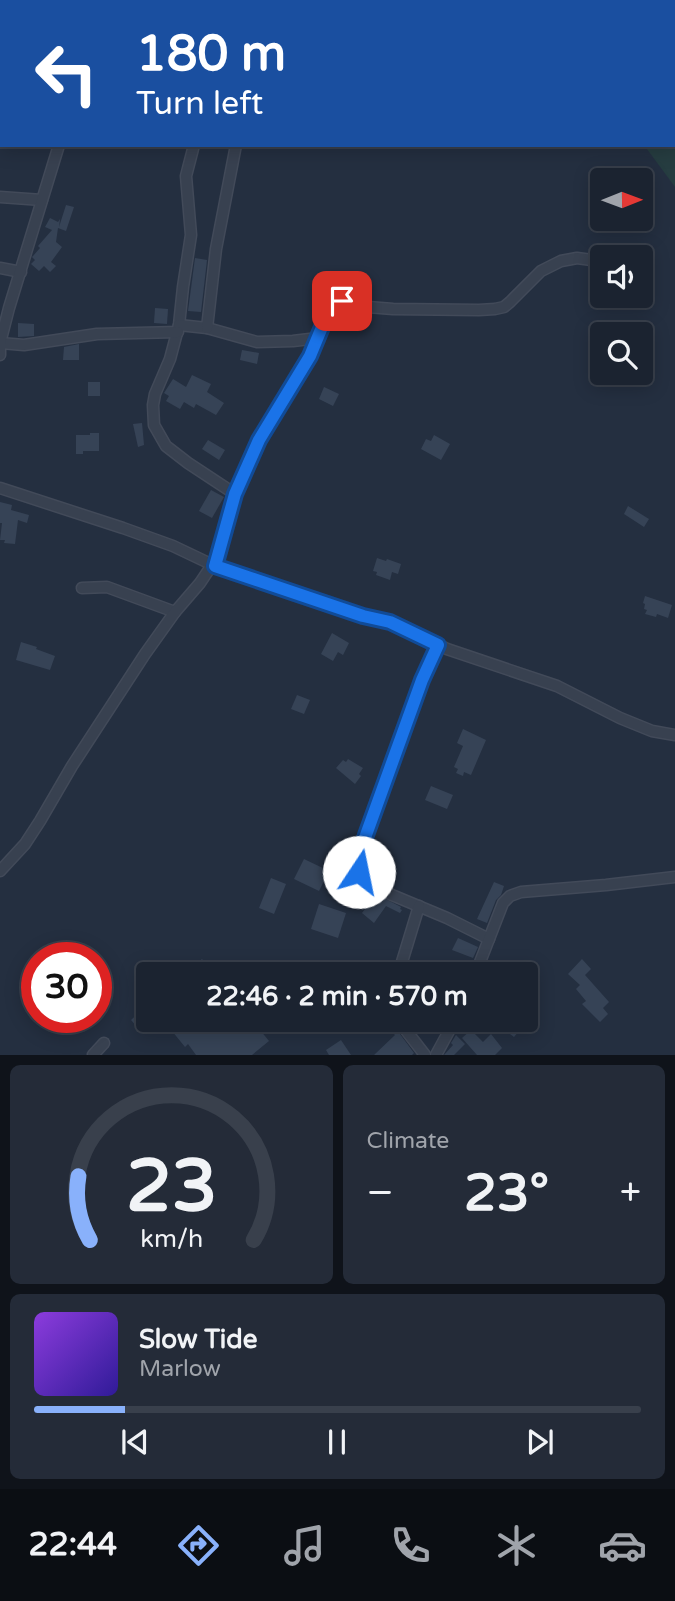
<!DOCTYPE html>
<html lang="en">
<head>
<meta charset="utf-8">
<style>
	:root { --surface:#1b2330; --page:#242b38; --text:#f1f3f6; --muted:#a0a4ab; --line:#39404c; --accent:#89b1fb }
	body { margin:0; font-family:"Varela Round",sans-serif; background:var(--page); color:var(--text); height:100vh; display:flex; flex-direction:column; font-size:26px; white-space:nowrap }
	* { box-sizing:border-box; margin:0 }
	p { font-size:23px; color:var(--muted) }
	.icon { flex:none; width:38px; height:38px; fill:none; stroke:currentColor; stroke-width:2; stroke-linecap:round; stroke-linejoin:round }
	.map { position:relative; height:1055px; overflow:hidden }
	.details { display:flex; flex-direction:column; gap:10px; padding:10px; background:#0f131a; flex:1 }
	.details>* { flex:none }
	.top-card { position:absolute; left:0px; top:0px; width:676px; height:147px; box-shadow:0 4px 18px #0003,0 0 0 2px var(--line); background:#1a4fa0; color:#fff; overflow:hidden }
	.needle { width:46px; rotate:89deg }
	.fabs { position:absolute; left:590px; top:168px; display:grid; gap:14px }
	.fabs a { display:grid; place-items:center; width:63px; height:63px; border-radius:7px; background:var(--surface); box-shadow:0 4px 18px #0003,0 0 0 2px var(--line); font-size:35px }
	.speed { position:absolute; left:21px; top:942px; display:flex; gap:14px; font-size:35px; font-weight:700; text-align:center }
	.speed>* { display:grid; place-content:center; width:91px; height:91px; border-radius:50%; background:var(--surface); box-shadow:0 4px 18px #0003,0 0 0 2px var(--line); line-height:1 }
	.speed .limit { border:10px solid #d22; background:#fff; color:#111 }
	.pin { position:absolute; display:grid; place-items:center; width:60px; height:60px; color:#fff; margin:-30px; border-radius:14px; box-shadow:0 4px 10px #0006 }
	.me { position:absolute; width:77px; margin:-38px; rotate:11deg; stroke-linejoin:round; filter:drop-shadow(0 0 5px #0008) }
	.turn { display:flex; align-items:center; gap:24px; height:147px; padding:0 21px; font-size:32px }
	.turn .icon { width:91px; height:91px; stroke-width:2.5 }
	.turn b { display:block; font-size:49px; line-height:60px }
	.big { font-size:52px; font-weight:700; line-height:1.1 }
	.details .card { flex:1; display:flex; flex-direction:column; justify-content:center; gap:10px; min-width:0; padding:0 24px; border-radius:10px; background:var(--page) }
	.details .dial { align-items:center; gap:0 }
	.dial svg { height:182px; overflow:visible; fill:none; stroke:var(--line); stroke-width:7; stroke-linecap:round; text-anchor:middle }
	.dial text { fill:var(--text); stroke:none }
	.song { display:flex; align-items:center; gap:21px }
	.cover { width:84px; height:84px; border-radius:10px; background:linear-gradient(135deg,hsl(270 70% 55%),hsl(250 70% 35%)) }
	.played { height:7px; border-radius:4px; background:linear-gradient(90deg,var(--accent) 15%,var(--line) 15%) }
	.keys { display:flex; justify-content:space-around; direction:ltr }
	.heat { display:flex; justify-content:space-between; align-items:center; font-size:38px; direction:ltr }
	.details .tiles { flex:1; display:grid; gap:10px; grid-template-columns:1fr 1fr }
	.card:last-child { grid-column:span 2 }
	.trip { position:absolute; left:136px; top:962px; width:402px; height:70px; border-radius:7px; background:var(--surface); box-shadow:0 4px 18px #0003,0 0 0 2px var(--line); font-weight:700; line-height:70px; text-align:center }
	.dock { display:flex; height:112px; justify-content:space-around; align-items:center; background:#0b0e13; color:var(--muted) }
	.dock .icon { width:49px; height:49px }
	.dock .active { color:var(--accent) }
	.dock b { font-size:32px; color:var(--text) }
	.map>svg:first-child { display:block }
	.green { fill:#263d41 }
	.building { fill:#364356 }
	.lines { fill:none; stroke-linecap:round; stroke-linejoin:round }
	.minor-casing { stroke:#424a59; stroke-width:13 }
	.minor { stroke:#384150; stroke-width:10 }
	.route-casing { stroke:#114b97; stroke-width:18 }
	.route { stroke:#1a73e8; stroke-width:12 }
</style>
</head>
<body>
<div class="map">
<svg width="675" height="1055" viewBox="0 0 675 1055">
	<rect width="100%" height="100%" fill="#242f40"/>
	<path class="green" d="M 591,0 L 675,0 L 675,187 L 644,145 L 674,145 L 674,2 L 592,2 Z"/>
	<g class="building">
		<path d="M 66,205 L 74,207 L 66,231 L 58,228 L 56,242 L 62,247 L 51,262 L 56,266 L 50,272 L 44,266 L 39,271 L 31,264 L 35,260 L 32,257 L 33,256 L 40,248 L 38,246 L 52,230 L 45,227 L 50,218 L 58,222 L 60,219 L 59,227 Z"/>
		<path d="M 195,258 L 207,260 L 201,312 L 188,311 Z"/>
		<path d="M 155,308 L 168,309 L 167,324 L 154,323 Z"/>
		<path d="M 18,323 L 34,324 L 34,336 L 18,337 Z"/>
		<path d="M 79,344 L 79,360 L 63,360 L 64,347 Z"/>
		<path d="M 242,350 L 259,353 L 257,364 L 240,360 Z"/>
		<path d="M 192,375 L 211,384 L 207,392 L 224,403 L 216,415 L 196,404 L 194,408 L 184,402 L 180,409 L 166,401 L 169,396 L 164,393 L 173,379 L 186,387 Z"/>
		<rect x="88" y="382" width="12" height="14"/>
		<path d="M 324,387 L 339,394 L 333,406 L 319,399 Z"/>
		<path d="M 142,423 L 144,445 L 138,447 L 133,424 Z"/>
		<path d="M 90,433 L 99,433 L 99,451 L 83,451 L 83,454 L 76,454 L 76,435 L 90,435 Z"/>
		<path d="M 434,435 L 450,444 L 441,460 L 421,449 L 426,439 L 431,441 Z"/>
		<path d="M 208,440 L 225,450 L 219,460 L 202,449 Z"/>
		<path d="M 211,490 L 224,497 L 212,518 L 199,511 Z"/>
		<path d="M 0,502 L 12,505 L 11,510 L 29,515 L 27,523 L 18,520 L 15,544 L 4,543 L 5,540 L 0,540 L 2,523 L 0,523 Z"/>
		<path d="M 628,506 L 649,519 L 644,527 L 624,514 Z"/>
		<path d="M 377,558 L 386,561 L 387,559 L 401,564 L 398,574 L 392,572 L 390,580 L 376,575 L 377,572 L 373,571 Z"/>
		<path d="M 645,596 L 672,605 L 668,618 L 657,614 L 656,617 L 645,614 L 647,610 L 644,609 L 645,604 L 643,603 Z"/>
		<path d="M 332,633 L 349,643 L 343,655 L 338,652 L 333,661 L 321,654 Z"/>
		<path d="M 21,642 L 37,647 L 36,649 L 55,656 L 50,670 L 16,660 Z"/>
		<path d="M 297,695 L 310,700 L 304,714 L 291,709 Z"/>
		<path d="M 463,729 L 486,740 L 471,775 L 464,772 L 463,776 L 456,773 L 458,769 L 454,767 L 463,746 L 457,743 Z"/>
		<path d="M 348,759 L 363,768 L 359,774 L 361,776 L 355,784 L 336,768 L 343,760 L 346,762 Z"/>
		<path d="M 431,786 L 453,795 L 447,809 L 425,800 Z"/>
		<path d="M 304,859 L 329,871 L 319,891 L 294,879 Z"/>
		<path d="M 271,878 L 286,884 L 274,914 L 259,908 Z"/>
		<path d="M 494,882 L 504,886 L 501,895 L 496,900 L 487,923 L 477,919 Z"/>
		<path d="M 376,894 L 401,907 L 400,909 L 402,910 L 400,913 L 386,906 L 374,923 L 362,913 Z"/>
		<path d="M 319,904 L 346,913 L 338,938 L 311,929 Z"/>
		<path d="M 458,938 L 478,947 L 473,958 L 452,950 Z"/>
		<path d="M 202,959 L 215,975 L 184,975 Z"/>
		<path d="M 582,959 L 591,969 L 585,975 L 609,1002 L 603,1008 L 608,1014 L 600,1022 L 582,1004 L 586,1001 L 576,989 L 580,985 L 568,974 Z"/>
		<path d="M 143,1009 L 149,1015 L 149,1017 L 138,1028 L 131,1020 Z"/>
		<path d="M 163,1020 L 262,1020 L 256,1025 L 269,1041 L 252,1055 L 196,1055 L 188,1044 L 185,1047 Z"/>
		<path d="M 501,1020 L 508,1020 L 520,1030 L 514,1037 L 498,1025 Z"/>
		<path d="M 397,1030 L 414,1053 L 412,1055 L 374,1055 L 395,1035 L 393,1033 Z"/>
		<path d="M 471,1030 L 483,1042 L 491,1034 L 502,1048 L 495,1055 L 477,1055 L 462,1038 Z"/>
		<path d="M 456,1035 L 465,1044 L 454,1055 L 444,1055 L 453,1045 L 451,1043 Z"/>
		<path d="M 341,1040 L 351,1055 L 329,1055 L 326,1050 Z"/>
	</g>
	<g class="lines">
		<defs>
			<g id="minor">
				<path d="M 206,0 L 208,2"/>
				<path d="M 68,2 L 68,0"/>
				<path d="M 267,2 L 267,0"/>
				<path d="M 0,136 L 2,137"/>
				<path d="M 194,145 L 186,176 L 191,235 L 183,287 L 179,325 L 170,359 L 155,394 L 153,405 L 154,425 L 166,446 L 188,463 L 235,494"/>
				<path d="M 0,197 L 42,200"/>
				<path d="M 0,268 L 21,272"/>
				<path d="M 640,293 L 648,298"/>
				<path d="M 179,325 L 207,328 L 257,342 L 293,341 L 318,338"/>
				<path d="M 207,328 L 216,249 L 236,145"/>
				<path d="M 0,343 L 24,345 L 97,334 L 178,332"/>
				<path d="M 0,355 L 0,343 L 9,308 L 59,145"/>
				<path d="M 0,488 L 123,528 L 173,546 L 215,566 L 246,577 L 293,591 L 363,616 L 390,622 L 418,634 L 447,649 L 557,686 L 620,718 L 652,731 L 675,735"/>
				<path d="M 215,566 L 235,494 L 259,440 L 310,356 L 327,315 L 333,305 L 342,301 L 368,307 L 393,309 L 479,310 L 495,309 L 504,307 L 510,302 L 541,271 L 561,261 L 577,258 L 599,261 L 602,264"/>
				<path d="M 82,588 L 107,587 L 175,612"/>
				<path d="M 438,645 L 422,680 L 366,835 L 358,868 L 363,879 L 392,895 L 447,918 L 489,939"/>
				<path d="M 0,871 L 25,844 L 40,821 L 72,766 L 145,654 L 175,612 L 200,583 L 212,565"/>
				<path d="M 398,975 L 419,906"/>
				<path d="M 475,975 L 503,903 L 510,896 L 521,892 L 606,885 L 675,877"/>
				<path d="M 398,1020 L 425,1055"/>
				<path d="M 93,1055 L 104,1043"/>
				<path d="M 436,1055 L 455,1020"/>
			</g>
		</defs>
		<use href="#minor" class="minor-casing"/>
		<use href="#minor" class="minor"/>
	</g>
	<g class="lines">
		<defs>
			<path id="route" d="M 342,301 L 333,305 L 327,315 L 310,356 L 259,440 L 235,494 L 215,566 L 363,616 L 390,622 L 438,645 L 422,680 L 366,835 L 359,858 L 359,872"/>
		</defs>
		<use href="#route" class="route-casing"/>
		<use href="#route" class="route"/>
	</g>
</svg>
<div class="fabs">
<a><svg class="needle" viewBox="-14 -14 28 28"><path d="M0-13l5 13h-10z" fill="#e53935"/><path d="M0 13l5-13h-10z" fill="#a0a4ab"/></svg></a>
<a><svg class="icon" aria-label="sound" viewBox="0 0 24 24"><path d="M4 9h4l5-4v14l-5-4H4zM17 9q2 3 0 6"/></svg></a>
<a><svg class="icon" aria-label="search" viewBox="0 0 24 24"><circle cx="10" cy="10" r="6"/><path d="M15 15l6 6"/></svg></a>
</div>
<div class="speed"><div class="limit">30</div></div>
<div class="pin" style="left:342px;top:301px;background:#d93025"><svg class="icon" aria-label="arrive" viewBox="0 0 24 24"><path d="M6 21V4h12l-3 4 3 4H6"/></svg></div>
<svg class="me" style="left:359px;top:872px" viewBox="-20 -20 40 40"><circle r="19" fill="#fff"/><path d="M0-13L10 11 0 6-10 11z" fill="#1a73e8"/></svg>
<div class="trip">22:46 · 2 min · 570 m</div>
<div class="top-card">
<div class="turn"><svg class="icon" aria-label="left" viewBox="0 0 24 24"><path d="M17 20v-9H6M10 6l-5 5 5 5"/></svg><div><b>180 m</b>Turn left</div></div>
</div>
</div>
<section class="details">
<div class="tiles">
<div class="card dial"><svg viewBox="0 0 100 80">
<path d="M14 69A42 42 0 1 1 86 69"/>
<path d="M14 69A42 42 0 0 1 9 41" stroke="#89b1fb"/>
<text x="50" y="56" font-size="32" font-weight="700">23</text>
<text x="50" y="72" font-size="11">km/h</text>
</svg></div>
<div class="card"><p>Climate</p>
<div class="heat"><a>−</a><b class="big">23°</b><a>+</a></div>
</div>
<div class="card">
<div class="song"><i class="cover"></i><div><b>Slow Tide</b><p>Marlow</p></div></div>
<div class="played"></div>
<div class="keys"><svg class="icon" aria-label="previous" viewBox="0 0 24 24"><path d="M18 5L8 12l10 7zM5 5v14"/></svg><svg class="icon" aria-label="pause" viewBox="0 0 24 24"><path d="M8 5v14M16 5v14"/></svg><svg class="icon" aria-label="next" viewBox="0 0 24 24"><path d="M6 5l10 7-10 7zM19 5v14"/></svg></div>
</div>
</div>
</section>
<nav class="dock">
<b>22:44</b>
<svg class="icon active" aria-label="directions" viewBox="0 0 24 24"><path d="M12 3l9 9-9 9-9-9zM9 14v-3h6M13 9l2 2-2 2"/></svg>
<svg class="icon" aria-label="music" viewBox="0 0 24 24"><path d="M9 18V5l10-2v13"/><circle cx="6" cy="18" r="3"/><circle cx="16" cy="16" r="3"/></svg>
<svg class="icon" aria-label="phone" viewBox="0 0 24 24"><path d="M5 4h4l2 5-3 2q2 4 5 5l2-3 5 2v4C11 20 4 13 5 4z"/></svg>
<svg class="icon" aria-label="climate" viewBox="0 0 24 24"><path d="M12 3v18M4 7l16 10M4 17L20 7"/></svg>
<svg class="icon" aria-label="car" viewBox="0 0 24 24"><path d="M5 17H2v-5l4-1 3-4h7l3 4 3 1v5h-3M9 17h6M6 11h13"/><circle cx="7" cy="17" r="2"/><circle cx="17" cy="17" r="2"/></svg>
</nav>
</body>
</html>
